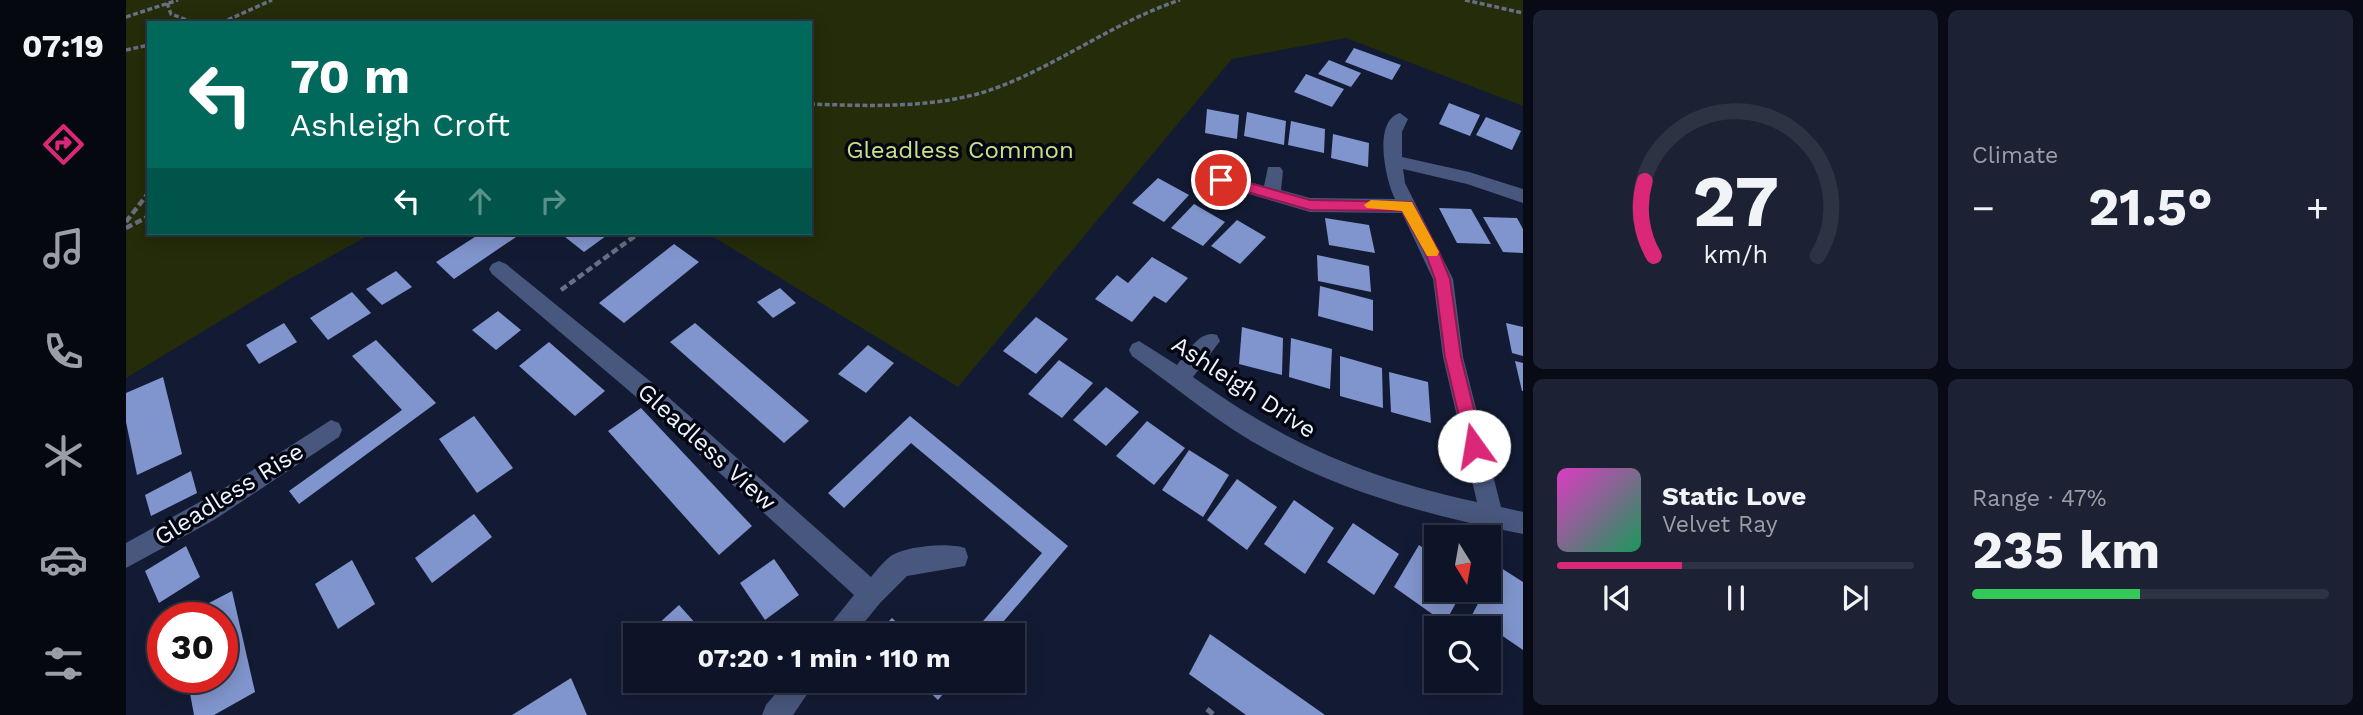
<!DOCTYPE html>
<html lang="en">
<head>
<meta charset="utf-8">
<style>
	:root { --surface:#0e1427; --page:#1c2133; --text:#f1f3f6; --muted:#9b9ea7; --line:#2e3344; --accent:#db2777 }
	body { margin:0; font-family:"Work Sans",sans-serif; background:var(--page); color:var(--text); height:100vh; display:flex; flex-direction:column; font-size:26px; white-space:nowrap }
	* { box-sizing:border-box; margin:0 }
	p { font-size:23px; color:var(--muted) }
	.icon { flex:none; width:38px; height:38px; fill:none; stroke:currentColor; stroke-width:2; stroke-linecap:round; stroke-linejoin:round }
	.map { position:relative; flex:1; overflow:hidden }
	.panel { display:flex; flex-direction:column; gap:10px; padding:10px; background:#080b15; width:840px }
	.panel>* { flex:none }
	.hud { position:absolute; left:21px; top:21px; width:665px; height:214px; border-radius:0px; box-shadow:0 4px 18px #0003,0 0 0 2px var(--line); background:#00695c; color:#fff; overflow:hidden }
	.needle { width:46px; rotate:169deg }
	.controls { position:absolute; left:1298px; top:525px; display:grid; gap:14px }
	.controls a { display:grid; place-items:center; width:77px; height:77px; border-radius:0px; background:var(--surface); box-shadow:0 4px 18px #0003,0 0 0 2px var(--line); font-size:35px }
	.speed { position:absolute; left:21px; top:602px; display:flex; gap:14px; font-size:35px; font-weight:700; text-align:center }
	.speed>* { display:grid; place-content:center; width:91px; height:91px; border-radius:50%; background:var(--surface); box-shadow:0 4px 18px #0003,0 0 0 2px var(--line); line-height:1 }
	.speed .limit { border:10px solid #d22; background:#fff; color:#111 }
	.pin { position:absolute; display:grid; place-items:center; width:60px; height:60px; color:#fff; margin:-30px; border:4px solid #fff; border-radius:50%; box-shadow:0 2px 7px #0007 }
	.me { position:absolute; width:77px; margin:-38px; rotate:347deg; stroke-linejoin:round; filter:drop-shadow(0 0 5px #0008) }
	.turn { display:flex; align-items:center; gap:24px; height:147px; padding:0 28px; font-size:32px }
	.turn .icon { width:91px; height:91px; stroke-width:2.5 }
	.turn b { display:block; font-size:49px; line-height:60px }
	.lanes { display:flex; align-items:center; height:66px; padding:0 28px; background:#0003; justify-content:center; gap:35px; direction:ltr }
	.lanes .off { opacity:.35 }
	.big { font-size:52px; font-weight:700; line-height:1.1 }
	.panel .tile { flex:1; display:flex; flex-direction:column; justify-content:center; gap:10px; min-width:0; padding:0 24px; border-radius:10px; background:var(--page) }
	.panel .dial { align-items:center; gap:0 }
	.dial svg { height:182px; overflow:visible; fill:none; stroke:var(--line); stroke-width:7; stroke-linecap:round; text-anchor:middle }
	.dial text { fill:var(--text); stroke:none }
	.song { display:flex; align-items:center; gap:21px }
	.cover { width:84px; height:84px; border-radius:10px; background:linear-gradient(135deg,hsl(310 70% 55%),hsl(150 70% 35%)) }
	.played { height:7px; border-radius:4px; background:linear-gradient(90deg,var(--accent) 35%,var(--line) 35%) }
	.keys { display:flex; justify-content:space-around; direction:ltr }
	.heat { display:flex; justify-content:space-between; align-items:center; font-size:38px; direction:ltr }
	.charge { height:10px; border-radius:5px; background:linear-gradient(90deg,#34c759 47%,var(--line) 0) }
	.panel .tiles { flex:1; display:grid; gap:10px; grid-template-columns:repeat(2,1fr) }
	.trip { position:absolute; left:497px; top:623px; width:402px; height:70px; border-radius:0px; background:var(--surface); box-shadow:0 4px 18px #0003,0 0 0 2px var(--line); font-weight:700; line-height:70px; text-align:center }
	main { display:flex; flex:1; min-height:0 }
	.tab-bar { display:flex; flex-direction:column; width:126px; justify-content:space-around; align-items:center; background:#060810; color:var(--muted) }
	.tab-bar .icon { width:49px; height:49px }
	.tab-bar .current { color:var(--accent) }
	.tab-bar b { font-size:32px; color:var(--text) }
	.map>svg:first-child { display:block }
	.green { fill:#242c09 }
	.building { fill:#8095cd }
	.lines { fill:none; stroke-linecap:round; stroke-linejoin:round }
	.path-far2 { stroke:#686f82; stroke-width:3.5; stroke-dasharray:5 2.5; stroke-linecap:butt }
	.path-far1 { stroke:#686f82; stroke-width:4.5; stroke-dasharray:7 3.5; stroke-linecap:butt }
	.path { stroke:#686f82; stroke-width:5; stroke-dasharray:8 4.5; stroke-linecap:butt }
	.street { fill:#48577d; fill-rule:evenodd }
	.route { fill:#db2777; stroke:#8e194d; stroke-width:2 }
	.slow { fill:#f59e0b }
	.labels { text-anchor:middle; stroke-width:7; stroke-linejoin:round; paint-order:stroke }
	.park-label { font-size:24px; fill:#c9e188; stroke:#040711 }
	.street-label { font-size:24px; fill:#eef3fd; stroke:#040711 }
</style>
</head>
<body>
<main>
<nav class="tab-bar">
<b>07:19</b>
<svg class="icon current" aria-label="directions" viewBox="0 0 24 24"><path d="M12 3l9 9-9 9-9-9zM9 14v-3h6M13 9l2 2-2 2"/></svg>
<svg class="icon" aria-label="music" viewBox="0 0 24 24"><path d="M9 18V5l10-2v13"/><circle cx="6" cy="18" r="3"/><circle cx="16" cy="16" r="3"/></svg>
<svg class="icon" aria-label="phone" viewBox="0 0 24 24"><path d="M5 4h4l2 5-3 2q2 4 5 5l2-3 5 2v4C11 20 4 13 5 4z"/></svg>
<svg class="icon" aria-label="climate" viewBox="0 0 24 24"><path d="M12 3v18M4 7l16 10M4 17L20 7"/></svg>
<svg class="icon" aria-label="car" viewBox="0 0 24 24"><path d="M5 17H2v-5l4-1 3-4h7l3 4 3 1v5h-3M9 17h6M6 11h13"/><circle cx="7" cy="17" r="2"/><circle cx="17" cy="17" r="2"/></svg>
<svg class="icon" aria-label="filters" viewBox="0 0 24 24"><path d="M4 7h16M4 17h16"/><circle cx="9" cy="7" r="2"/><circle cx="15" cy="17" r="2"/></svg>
</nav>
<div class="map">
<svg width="1397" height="715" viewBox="0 0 1397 715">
	<rect width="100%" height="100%" fill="#131b34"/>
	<path class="green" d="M 0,0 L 1397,0 L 1397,106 L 1220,38 L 1106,59 L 832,387 L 581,233 L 684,233 L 684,23 L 23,23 L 23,233 L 247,233 L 162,280 L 0,378 Z"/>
	<g class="building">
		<path d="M 1228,48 L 1275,65 L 1266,80 L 1219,62 Z"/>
		<path d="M 1203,60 L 1235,73 L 1225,87 L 1192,74 Z"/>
		<path d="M 1180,74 L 1218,89 L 1206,107 L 1168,92 Z"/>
		<path d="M 1323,103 L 1354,115 L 1344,136 L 1313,124 Z"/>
		<path d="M 1081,109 L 1113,115 L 1111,139 L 1079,133 Z"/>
		<path d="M 1121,112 L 1160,121 L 1158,145 L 1118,136 Z"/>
		<path d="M 1360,117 L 1395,131 L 1386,150 L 1350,135 Z"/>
		<path d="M 1165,121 L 1199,129 L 1198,153 L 1162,145 Z"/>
		<path d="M 1207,134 L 1243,143 L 1242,167 L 1205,158 Z"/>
		<path d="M 1032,178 L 1063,195 L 1038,222 L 1006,203 Z"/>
		<path d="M 1068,204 L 1099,222 L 1077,246 L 1045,228 Z"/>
		<path d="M 1313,208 L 1345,209 L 1365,244 L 1331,243 Z"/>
		<path d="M 1357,217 L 1391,218 L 1397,229 L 1397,253 L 1377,252 Z"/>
		<path d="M 1199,218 L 1243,225 L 1249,253 L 1203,245 Z"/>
		<path d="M 1111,220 L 1140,237 L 1114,264 L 1085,246 Z"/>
		<path d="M 355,233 L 396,233 L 328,279 L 310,262 Z"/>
		<path d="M 434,233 L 476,233 L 480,236 L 458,252 Z"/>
		<path d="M 548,244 L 573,262 L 498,323 L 473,303 Z"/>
		<path d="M 1191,255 L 1243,266 L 1245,292 L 1192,281 Z"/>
		<path d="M 1026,257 L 1062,278 L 1040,303 L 1028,296 L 1006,322 L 969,299 L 991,275 L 1002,283 Z"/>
		<path d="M 270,271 L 286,287 L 256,305 L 240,289 Z"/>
		<path d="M 1194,286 L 1247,300 L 1247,331 L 1192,316 Z"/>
		<path d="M 654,288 L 670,303 L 647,318 L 631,302 Z"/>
		<path d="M 226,292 L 245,313 L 202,340 L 184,318 Z"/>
		<path d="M 372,311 L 395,330 L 370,350 L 346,330 Z"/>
		<path d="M 910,317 L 942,339 L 910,374 L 877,351 Z"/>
		<path d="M 158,323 L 171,342 L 133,364 L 120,345 Z"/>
		<path d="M 569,323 L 683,421 L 658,443 L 544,342 Z"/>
		<path d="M 1380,323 L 1397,327 L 1397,356 L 1386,353 Z"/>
		<path d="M 1116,327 L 1157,338 L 1156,375 L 1113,364 Z"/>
		<path d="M 1165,338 L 1206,349 L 1204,389 L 1163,377 Z"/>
		<path d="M 250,340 L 310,403 L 173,504 L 163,491 L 276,410 L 226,356 Z"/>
		<path d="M 423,342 L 479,391 L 449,416 L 393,366 Z"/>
		<path d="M 742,345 L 768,363 L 740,393 L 712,374 Z"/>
		<path d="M 1214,356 L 1256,368 L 1257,408 L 1214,396 Z"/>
		<path d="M 933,360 L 967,383 L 936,418 L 902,394 Z"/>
		<path d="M 1389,361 L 1397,363 L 1397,391 L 1396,391 Z"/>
		<path d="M 1263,372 L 1302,382 L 1305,423 L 1265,412 Z"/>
		<path d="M 37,377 L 56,454 L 11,475 L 0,422 L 0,393 Z"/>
		<path d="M 980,387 L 1013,412 L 980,446 L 947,420 Z"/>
		<path d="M 515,408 L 626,526 L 593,555 L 482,431 Z"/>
		<path d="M 348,416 L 387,468 L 351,493 L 313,439 Z"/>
		<path d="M 784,416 L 942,546 L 866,635 L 845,635 L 916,553 L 785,443 L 718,508 L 702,493 Z"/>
		<path d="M 1021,421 L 1059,448 L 1028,485 L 990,456 Z"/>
		<path d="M 1063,450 L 1103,475 L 1077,517 L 1036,490 Z"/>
		<path d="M 65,471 L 71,493 L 25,516 L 19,495 Z"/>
		<path d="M 1111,479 L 1151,507 L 1121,550 L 1081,520 Z"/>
		<path d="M 1168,500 L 1208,528 L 1179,574 L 1138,544 Z"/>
		<path d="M 348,514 L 366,537 L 306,583 L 289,558 Z"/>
		<path d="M 1227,523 L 1273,554 L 1248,595 L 1201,562 Z"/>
		<path d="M 1293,545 L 1311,557 L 1311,590 L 1337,590 L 1319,623 L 1268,587 Z"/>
		<path d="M 60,546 L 74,577 L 33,603 L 19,571 Z"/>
		<path d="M 648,559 L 673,595 L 639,620 L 614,583 Z"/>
		<path d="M 226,560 L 249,604 L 212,629 L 189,584 Z"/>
		<path d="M 1372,566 L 1397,582 L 1397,650 L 1346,615 L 1359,590 L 1363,590 L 1363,582 Z"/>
		<path d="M 106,591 L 129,692 L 88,715 L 68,715 L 61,677 L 96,677 L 96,618 L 54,618 Z"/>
		<path d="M 553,605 L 580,635 L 520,635 Z"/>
		<path d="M 766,618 L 784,635 L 749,635 Z"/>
		<path d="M 1084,634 L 1199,715 L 1120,715 L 1063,674 Z"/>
		<path d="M 445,678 L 461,715 L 386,715 Z"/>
		<path d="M 792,681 L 828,681 L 812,700 Z"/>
	</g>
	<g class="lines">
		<g class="path-far2">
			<path d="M 1339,0 L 1397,13"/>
			<path d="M 41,3 L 45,14 L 69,23"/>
			<path d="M 0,17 L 52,0"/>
			<path d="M 95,23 L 146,0"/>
			<path d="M 0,50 L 23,45"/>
			<path d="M 684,104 C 744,106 813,109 870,88 C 934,64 990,21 1054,0"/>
		</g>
		<g class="path-far1">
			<path d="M 0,222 L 23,192"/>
			<path d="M 0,228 L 23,216"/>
			<path d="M 435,290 L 513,233"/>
		</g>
		<path class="path" d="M 1081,709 L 1088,715"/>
		<g class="street">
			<path d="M 1274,113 L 1282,119 L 1276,132 L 1276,157 L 1343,172 L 1397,189 L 1397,203 L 1341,184 L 1277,169 L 1279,183 L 1327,279 L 1337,357 L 1375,507 L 1397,512 L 1397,534 C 1309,517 1222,494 1143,451 C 1094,425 1051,388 1006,356 L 1003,350 L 1006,344 L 1013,341 L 1051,365 C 1061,353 1074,329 1091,335 L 1094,341 L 1067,377 C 1161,444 1237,477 1351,502 L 1317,357 L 1307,279 L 1276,213 L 1184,212 L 1089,184 L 1086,180 L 1089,176 L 1095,174 L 1138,186 L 1142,167 L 1154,167 L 1157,171 L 1155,190 L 1184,198 L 1269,199 C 1260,181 1246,121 1274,113 Z"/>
			<path d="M 373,261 L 380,264 L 524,381 L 745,577 C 751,570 758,561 765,556 C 780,546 822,542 839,548 L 842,557 L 839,566 L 781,576 L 754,603 L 728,635 L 699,635 L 703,626 L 728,595 L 508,395 L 366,274 L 363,269 L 366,264 Z"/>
			<path d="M 205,420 L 213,423 L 216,430 L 213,437 L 88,520 L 0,568 L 0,543 L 97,489 Z"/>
			<path d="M 660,681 L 690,681 L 667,715 L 636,715 L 640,705 Z"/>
		</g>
	</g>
	<path class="route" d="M 1095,175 L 1184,200 L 1286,202 L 1313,252 L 1324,279 L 1335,357 L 1357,446 L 1354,452 L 1348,454 L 1342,452 L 1340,446 L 1319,357 L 1309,279 L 1299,252 L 1276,211 L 1184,210 L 1090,183 L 1090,177 Z"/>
	<path class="slow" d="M 1245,200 L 1286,202 L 1313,252 L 1311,256 L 1301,256 L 1276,211 L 1241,208 L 1238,205 Z"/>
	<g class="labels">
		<g class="park-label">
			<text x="834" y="158">Gleadless Common</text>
		</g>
		<g class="street-label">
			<text transform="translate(1118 387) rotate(33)" y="8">Ashleigh Drive</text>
			<text transform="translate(581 447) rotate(42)" y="8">Gleadless View</text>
			<text transform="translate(103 494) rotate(-32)" y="8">Gleadless Rise</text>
		</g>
	</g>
</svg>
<div class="controls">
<a><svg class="needle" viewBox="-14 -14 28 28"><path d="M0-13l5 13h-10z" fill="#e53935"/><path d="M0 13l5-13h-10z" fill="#9b9ea7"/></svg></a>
<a><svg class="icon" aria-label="search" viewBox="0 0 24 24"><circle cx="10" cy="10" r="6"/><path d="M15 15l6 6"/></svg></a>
</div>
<div class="speed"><div class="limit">30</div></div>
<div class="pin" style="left:1095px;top:180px;background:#d93025"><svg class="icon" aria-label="arrive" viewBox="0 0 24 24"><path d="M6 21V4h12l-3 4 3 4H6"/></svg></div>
<svg class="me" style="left:1348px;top:446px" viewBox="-20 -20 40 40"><circle r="19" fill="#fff"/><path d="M0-13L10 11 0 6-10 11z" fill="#db2777"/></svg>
<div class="trip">07:20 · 1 min · 110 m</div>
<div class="hud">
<div class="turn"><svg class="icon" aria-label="left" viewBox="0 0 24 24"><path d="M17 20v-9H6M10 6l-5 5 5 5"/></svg><div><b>70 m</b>Ashleigh Croft</div></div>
<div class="lanes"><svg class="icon" aria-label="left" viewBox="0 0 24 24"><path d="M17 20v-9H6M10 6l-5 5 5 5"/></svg><svg class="icon off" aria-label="ahead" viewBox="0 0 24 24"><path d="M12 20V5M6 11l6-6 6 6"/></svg><svg class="icon off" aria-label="right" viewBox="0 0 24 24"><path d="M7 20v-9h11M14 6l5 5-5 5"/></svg></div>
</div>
</div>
<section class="panel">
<div class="tiles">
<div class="tile dial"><svg viewBox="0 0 100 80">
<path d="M14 69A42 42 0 1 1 86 69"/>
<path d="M14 69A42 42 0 0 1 10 36" stroke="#db2777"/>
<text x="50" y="56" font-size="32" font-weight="700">27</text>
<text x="50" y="72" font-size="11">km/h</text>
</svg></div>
<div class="tile"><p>Climate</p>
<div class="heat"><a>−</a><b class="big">21.5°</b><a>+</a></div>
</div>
<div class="tile">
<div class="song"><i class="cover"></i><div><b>Static Love</b><p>Velvet Ray</p></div></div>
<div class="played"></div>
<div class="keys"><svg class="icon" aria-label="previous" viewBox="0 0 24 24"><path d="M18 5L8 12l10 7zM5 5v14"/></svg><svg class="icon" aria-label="pause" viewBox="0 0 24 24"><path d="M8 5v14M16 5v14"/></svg><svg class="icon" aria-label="next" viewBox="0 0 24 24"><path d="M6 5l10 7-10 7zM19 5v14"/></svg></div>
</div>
<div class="tile"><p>Range · 47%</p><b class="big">235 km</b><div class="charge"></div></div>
</div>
</section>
</main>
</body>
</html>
